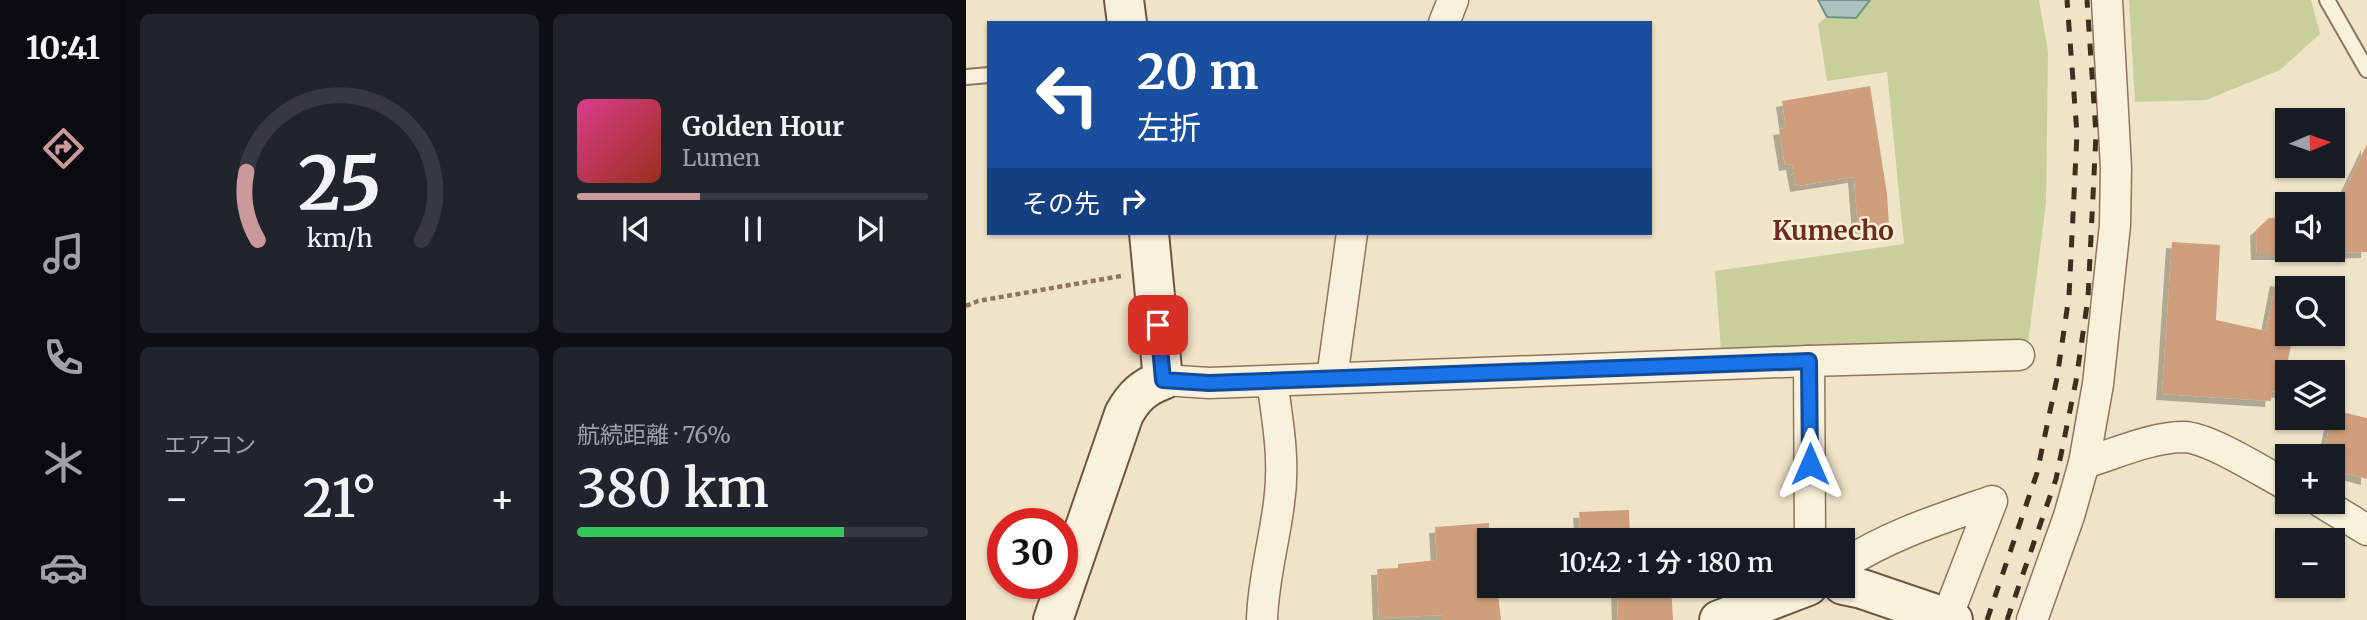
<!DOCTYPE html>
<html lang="ja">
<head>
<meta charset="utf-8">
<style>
	:root { --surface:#171b24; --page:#20242c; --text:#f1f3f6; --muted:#9ea1a6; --line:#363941; --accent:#cc999b }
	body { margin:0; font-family:Merriweather,"Noto Sans JP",serif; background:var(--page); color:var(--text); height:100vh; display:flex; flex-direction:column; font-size:26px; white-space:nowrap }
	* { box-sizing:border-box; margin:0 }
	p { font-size:23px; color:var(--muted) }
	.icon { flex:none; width:38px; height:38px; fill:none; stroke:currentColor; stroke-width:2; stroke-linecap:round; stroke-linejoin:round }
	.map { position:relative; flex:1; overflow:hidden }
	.details { display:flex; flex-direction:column; gap:14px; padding:14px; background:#0d0f14; width:840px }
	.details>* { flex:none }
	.guide { position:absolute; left:21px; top:21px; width:665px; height:214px; border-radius:0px; box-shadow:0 2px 5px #0004; background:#1a4fa0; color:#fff; overflow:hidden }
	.needle { width:46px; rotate:88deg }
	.fabs { position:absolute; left:1309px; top:108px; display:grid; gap:14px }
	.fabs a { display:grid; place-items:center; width:70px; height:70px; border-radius:0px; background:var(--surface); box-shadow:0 2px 5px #0004; font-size:35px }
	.speed { position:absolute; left:21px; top:508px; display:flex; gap:14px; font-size:35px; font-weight:700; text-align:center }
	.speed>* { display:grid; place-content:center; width:91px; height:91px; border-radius:50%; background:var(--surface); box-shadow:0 2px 5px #0004; line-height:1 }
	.speed .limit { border:10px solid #d22; background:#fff; color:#111 }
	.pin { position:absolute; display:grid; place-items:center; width:60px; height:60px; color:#fff; margin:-30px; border-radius:14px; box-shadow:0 4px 10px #0006 }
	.me { position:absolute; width:77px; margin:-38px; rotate:0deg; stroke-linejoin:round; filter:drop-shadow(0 0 5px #0008) }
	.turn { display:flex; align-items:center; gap:24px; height:147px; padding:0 35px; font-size:32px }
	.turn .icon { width:91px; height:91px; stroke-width:2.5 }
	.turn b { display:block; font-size:49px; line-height:60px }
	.then { display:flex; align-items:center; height:66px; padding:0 35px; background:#0003; gap:14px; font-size:26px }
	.big { font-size:52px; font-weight:600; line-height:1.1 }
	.details .card { flex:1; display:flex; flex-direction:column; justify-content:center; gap:10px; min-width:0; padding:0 24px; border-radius:10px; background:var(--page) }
	.details .dial { align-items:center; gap:0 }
	.dial svg { height:182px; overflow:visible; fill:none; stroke:var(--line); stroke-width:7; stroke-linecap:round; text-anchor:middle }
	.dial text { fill:var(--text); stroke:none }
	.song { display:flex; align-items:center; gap:21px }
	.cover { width:84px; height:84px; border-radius:10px; background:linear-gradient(135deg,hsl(330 70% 55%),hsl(10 70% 35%)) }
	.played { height:7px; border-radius:4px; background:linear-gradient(90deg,var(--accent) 35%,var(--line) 35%) }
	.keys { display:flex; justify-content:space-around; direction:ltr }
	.heat { display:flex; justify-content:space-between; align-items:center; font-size:38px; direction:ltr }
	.charge { height:10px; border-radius:5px; background:linear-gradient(90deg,#34c759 76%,var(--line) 0) }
	.details .tiles { flex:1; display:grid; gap:14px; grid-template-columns:repeat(2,1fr) }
	.trip { position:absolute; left:511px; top:528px; width:378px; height:70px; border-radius:0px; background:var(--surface); box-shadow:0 2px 5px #0004; font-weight:600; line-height:70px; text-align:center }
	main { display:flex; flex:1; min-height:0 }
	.tabs { display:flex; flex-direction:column; width:126px; justify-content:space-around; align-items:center; background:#090b0e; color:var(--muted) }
	.tabs .icon { width:49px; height:49px }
	.tabs .active { color:var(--accent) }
	.tabs b { font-size:32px; color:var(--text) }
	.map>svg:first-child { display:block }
	.green { fill:#c9cf9b }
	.water { fill:#a9c4bc; stroke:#6f938a; stroke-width:2 }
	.building { fill:#cf9f7d; filter:url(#shadow) }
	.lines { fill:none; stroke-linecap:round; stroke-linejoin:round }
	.service-casing { stroke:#8d765c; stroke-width:18 }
	.minor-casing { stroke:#8d765c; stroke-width:33 }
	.secondary-casing { stroke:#6f573f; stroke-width:42 }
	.path { stroke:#8d765c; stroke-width:4.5; stroke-dasharray:5 3.5; stroke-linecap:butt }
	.service { stroke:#faf1dc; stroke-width:14 }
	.minor { stroke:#faf1dc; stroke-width:30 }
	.secondary { stroke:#faf1dc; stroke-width:38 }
	.rail { stroke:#3d2e20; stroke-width:5; stroke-dasharray:12 12; stroke-linecap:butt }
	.route-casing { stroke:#114b97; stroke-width:18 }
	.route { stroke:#1a73e8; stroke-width:12 }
	.labels { text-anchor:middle; stroke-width:5; stroke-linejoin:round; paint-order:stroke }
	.neighbourhood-label { font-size:26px; font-weight:bold; fill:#6b2e1e; stroke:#f7eed8 }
</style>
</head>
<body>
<main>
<nav class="tabs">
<b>10:41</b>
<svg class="icon active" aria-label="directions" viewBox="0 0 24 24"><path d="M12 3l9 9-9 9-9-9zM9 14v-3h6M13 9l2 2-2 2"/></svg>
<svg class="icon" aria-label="music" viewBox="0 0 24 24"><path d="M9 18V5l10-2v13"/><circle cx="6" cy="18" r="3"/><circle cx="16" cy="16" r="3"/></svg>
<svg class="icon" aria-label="phone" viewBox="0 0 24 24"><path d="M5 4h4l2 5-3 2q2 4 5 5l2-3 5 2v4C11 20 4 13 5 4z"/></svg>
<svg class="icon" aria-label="climate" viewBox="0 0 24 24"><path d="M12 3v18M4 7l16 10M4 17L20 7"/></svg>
<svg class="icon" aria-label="car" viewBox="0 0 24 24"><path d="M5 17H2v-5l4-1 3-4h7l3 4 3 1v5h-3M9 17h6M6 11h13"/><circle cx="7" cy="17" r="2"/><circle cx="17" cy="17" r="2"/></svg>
</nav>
<section class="details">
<div class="tiles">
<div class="card dial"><svg viewBox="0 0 100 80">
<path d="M14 69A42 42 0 1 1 86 69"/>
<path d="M14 69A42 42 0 0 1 9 39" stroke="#cc999b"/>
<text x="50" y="56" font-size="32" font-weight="700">25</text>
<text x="50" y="72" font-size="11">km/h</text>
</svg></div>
<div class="card">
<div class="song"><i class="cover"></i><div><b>Golden Hour</b><p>Lumen</p></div></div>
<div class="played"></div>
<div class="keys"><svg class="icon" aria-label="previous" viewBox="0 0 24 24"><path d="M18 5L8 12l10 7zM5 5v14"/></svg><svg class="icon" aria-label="pause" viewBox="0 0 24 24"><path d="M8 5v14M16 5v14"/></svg><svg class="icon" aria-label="next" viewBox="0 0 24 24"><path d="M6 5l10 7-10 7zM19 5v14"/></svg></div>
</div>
<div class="card"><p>エアコン</p>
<div class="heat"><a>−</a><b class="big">21°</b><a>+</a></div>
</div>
<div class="card"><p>航続距離 · 76%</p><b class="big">380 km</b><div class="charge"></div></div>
</div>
</section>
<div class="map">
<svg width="1401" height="620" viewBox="0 0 1401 620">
	<defs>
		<filter id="shadow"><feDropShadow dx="-6" dy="6" stdDeviation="0" flood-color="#0004"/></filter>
	</defs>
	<rect width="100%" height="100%" fill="#f0e4c8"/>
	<g class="green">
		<path d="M 904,0 L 1073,0 L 1082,52 L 1080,203 L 1062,343 L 755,351 L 749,271 L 938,244 L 921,72 L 861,81 L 852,24 L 861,17 L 890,18 Z"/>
		<path d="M 1163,0 L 1345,0 L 1354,34 L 1314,70 L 1240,100 L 1169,102 Z"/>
	</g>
	<path class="water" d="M 852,0 L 904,0 L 890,18 L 861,17 Z"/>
	<g class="building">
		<path d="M 904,86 L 921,194 L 923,226 L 892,228 L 888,177 L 830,186 L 826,164 L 819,165 L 813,129 L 820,128 L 816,101 Z"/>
		<path d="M 1401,144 L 1401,252 L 1367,253 L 1367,196 L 1376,196 Z"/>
		<path d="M 1321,217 L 1321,254 L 1291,254 L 1290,230 L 1303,218 Z"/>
		<path d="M 1206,242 L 1254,245 L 1250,320 L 1300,331 L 1310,280 L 1321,282 L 1321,334 L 1327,334 L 1316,392 L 1306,391 L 1305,401 L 1196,394 Z"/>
		<path d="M 1367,410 L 1401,418 L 1401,479 L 1367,470 L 1367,457 L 1357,457 Z"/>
		<path d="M 663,510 L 664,541 L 615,541 L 613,512 Z"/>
		<path d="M 523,523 L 523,586 L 531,586 L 535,620 L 476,620 L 476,615 L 413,618 L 411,569 L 432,568 L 432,564 L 471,560 L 469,527 Z"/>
		<path d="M 651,586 L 705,586 L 707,620 L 652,620 Z"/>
	</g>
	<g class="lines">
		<defs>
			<g id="service">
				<path d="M 1361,0 L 1401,70"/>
				<path d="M 0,77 L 23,75"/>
			</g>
			<g id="minor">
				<path d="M 478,23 L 487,0"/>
				<path d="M 843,361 L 844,541"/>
				<path d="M 366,378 L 386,233"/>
				<path d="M 197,380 L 243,383 L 843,361 L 1053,355"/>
				<path d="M 1118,463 C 1149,454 1185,437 1218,437 C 1244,438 1296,472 1321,485"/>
				<path d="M 1355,502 L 1401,530"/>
				<path d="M 877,565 C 923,535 974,519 1026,501 L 980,620"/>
				<path d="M 296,620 C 297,580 308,543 313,503 C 319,462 312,422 306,381"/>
				<path d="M 1066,620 L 1103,516 L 1118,463 L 1132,384 L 1149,225 L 1150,168 L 1141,0"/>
			</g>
			<g id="secondary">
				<path d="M 158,0 L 161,23"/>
				<path d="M 877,585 L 896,589 L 987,620"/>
				<path d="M 87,620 L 158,414 C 168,396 178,387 197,380 L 183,233"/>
				<path d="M 753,620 L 842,586"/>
			</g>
		</defs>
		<use href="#service" class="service-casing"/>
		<use href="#minor" class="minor-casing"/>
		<use href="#secondary" class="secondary-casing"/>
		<path class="path" d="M 0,306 L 12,301 L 155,276"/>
		<use href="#service" class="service"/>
		<use href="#minor" class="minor"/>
		<use href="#secondary" class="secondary"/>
		<g class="rail">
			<path d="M 1021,620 L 1071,473 L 1091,378 L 1103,296 L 1111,134 L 1101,0"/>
			<path d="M 1041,620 L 1090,479 L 1110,381 L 1122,298 L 1130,134 L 1121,0"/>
		</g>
	</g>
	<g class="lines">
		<defs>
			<path id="route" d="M 192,325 L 197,380 L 243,383 L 843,361 L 844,464"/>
		</defs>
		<use href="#route" class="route-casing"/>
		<use href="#route" class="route"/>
	</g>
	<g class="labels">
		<g class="neighbourhood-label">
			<text x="867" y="240">Kumecho</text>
		</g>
	</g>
</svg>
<div class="fabs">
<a><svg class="needle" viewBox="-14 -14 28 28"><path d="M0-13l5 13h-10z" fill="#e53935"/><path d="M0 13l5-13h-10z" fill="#9ea1a6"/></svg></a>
<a><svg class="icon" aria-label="sound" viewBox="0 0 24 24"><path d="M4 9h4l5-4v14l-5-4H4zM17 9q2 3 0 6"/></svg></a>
<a><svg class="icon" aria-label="search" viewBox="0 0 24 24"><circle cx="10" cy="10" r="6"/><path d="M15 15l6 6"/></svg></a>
<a><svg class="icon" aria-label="layers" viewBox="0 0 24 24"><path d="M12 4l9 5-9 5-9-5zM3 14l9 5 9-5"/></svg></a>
<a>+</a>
<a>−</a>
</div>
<div class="speed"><div class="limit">30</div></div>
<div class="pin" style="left:192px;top:325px;background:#d93025"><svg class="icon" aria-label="arrive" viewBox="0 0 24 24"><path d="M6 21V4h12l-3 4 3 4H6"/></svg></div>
<svg class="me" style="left:844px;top:464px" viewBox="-20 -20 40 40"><path d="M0-17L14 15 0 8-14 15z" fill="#1a73e8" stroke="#fff" stroke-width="4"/></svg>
<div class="trip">10:42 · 1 分 · 180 m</div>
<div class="guide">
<div class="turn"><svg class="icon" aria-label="left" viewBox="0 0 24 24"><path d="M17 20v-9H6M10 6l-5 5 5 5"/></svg><div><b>20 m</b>左折</div></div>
<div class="then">その先<svg class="icon" aria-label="right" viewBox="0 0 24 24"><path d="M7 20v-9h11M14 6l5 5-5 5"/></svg></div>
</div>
</div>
</main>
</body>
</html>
